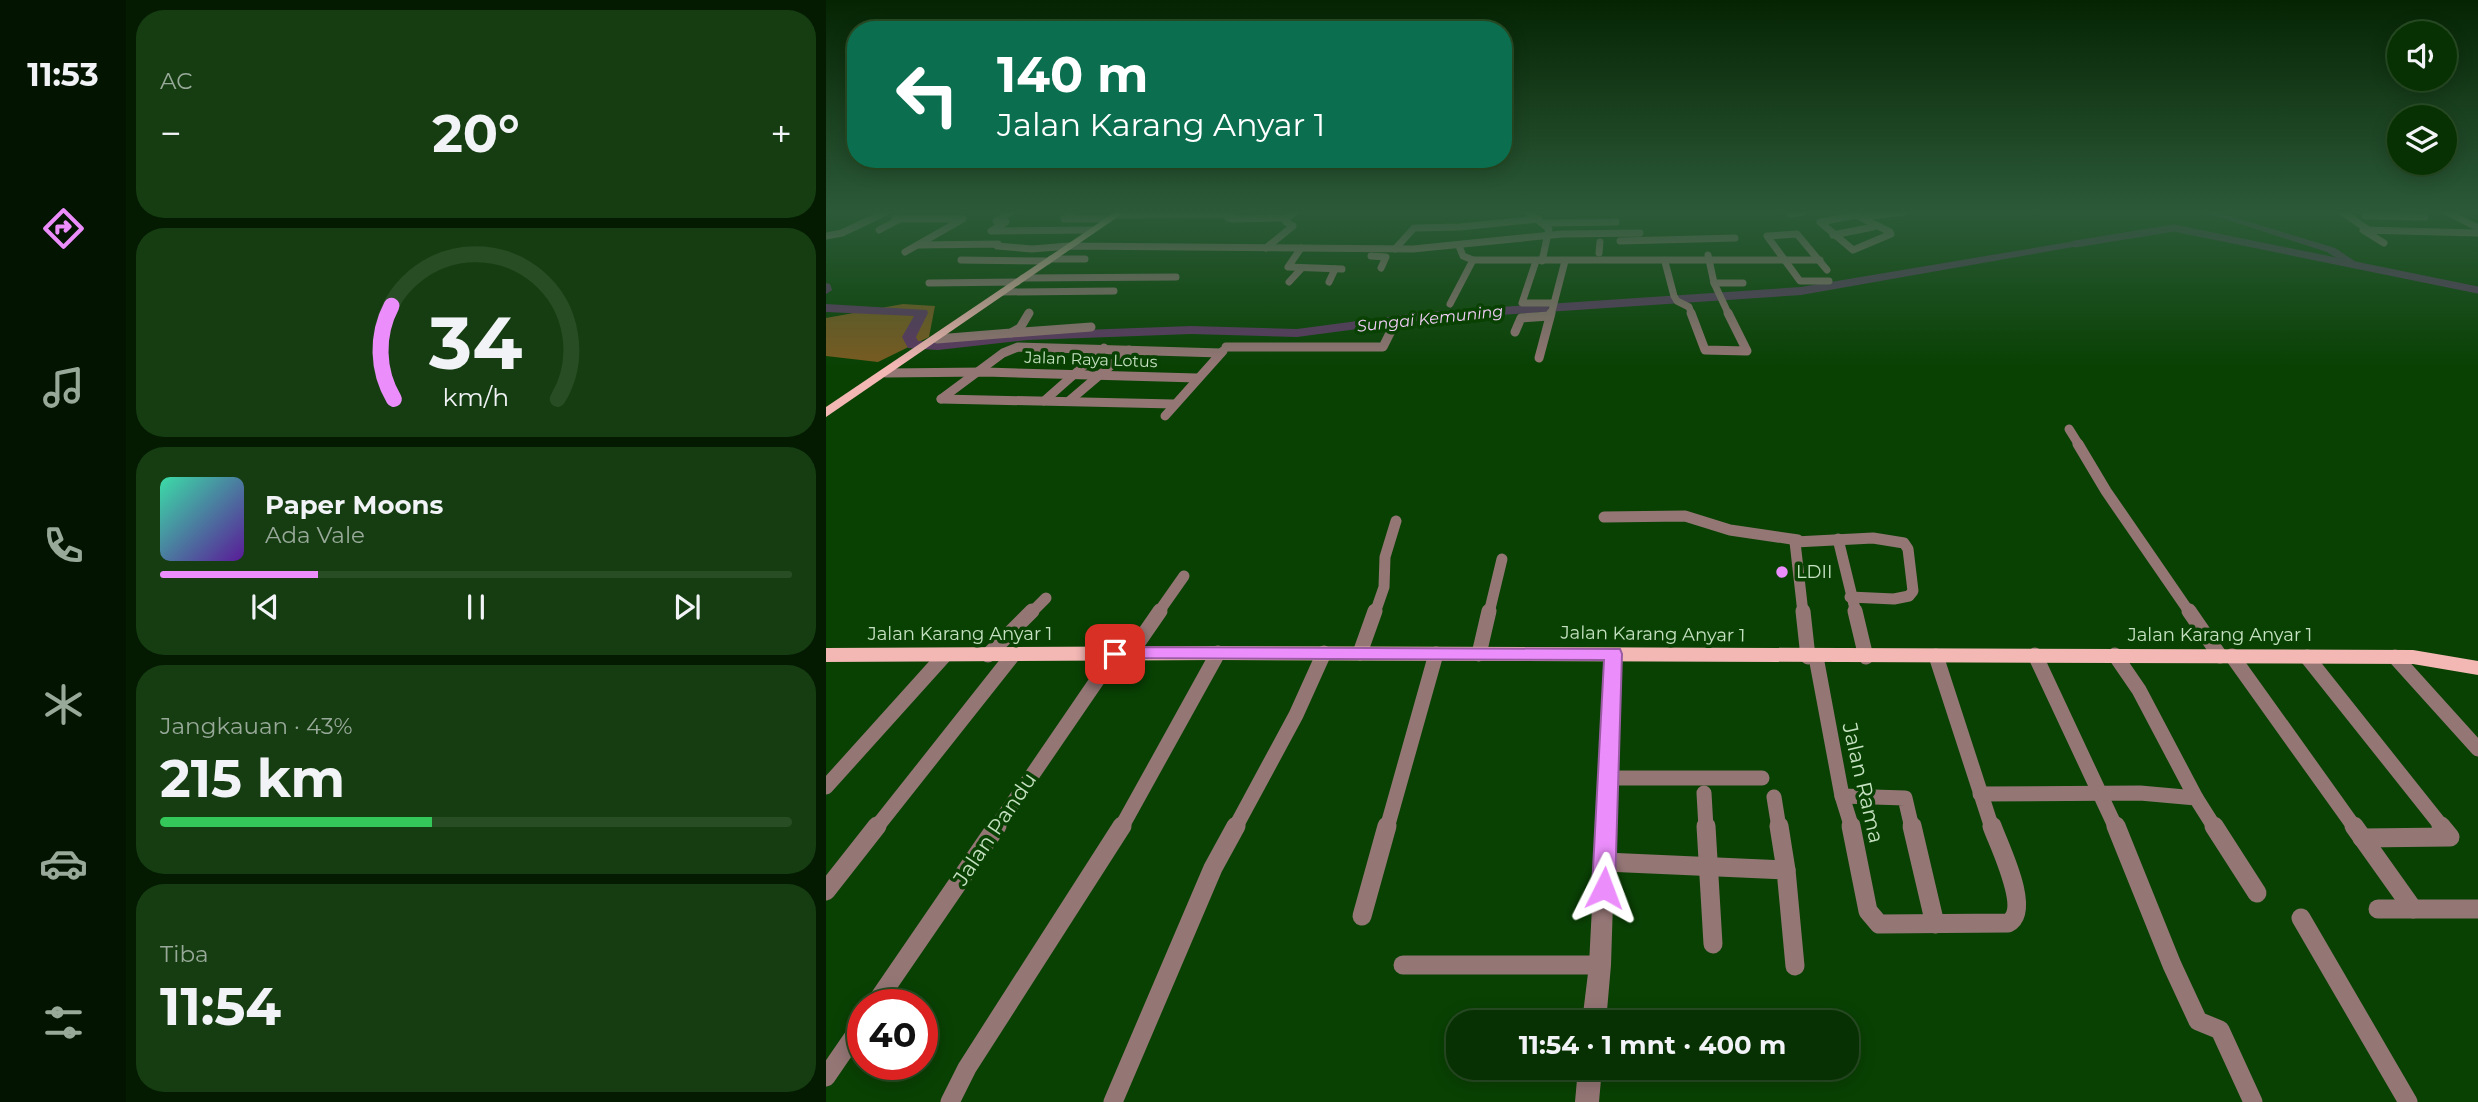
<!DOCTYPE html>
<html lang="id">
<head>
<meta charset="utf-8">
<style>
	:root { --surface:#073102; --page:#153d11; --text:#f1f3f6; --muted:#98a999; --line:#284c24; --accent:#eb8dfb }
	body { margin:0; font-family:Montserrat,sans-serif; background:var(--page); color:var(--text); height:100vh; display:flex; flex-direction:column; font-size:26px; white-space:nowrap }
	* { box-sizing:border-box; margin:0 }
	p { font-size:23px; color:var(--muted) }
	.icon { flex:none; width:38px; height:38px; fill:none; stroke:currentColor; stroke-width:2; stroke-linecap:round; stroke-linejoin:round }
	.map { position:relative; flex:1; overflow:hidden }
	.side { display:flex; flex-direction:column; gap:10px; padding:10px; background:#041b01; width:700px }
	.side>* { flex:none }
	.guide { position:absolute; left:21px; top:21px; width:665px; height:147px; border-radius:28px; box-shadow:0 4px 18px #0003,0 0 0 2px var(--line); background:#0b6e4f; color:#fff; overflow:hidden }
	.controls { position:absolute; left:1561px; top:21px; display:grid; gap:14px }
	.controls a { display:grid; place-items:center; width:70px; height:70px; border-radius:50%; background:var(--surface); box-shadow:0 4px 18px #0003,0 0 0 2px var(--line); font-size:35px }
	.speed { position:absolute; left:21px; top:989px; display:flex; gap:14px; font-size:35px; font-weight:700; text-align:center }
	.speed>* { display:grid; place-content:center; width:91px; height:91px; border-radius:50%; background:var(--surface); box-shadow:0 4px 18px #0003,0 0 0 2px var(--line); line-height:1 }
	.speed .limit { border:10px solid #d22; background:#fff; color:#111 }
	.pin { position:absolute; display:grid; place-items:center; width:60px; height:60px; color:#fff; margin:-30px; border-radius:14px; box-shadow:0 4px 10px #0006 }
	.me { position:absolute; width:77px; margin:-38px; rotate:3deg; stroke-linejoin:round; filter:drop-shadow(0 0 5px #0008) }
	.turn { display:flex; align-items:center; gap:24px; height:147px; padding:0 35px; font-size:32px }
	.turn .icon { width:91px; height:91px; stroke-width:2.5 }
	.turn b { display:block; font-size:49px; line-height:60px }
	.big { font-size:52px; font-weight:700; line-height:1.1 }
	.side .tile { flex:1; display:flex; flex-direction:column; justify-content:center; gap:10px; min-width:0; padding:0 24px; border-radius:28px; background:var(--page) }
	.side .dial { align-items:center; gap:0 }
	.dial svg { height:182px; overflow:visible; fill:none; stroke:var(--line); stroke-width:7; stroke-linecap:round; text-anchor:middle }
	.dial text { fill:var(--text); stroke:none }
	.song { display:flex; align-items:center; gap:21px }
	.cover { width:84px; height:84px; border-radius:10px; background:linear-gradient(135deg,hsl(160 70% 55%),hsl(270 70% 35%)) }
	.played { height:7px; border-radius:4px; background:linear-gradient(90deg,var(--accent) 25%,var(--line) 25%) }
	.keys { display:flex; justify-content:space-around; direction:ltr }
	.heat { display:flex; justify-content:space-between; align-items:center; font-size:38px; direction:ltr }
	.charge { height:10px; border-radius:5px; background:linear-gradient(90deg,#34c759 43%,var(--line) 0) }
	.trip { position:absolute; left:620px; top:1010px; width:413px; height:70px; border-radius:28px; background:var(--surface); box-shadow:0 4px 18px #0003,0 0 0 2px var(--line); font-weight:700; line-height:70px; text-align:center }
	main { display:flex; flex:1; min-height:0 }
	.menu { display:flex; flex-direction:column; width:126px; justify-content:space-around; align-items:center; background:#031401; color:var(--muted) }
	.menu .icon { width:49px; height:49px }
	.menu .selected { color:var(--accent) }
	.menu b { font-size:32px; color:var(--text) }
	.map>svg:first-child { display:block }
	.forest { fill:#785b21 }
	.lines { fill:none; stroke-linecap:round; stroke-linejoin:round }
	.canal { stroke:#5d3863; stroke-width:7 }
	.river { fill:#5d3863; fill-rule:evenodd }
	.minor-far4 { stroke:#947675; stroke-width:7 }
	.minor-far3 { stroke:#947675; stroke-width:9 }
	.minor-far2 { stroke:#947675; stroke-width:11 }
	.minor-far1 { stroke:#947675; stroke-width:15 }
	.minor { stroke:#947675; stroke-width:19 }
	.tertiary { fill:#947675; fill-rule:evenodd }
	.primary { fill:#f3b7b4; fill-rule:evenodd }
	.route { fill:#eb8dfb; stroke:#995ca3; stroke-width:2 }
	.poi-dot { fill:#eb8dfb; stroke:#094103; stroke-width:2.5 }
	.labels { text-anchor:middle; stroke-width:7; stroke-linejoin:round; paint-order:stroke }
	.far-water-label { font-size:16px; font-style:italic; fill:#f2cff8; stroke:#094103 }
	.far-street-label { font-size:16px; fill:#c5e1c1; stroke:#094103 }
	.poi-label { font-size:18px; fill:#c5e1c1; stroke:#094103; text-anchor:start }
	.street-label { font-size:18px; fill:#c5e1c1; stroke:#094103 }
	.near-street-label { font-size:21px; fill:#c5e1c1; stroke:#094103 }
</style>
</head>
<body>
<main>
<nav class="menu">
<b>11:53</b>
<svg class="icon selected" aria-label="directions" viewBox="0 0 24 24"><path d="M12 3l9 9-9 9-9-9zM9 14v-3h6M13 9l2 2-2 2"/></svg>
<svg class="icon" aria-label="music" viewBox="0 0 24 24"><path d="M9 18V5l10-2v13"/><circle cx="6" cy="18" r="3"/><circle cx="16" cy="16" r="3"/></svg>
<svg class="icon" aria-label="phone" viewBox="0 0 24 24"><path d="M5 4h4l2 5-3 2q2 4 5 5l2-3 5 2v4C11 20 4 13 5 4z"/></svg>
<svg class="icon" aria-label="climate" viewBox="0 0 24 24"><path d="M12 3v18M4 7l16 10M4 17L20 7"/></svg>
<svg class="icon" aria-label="car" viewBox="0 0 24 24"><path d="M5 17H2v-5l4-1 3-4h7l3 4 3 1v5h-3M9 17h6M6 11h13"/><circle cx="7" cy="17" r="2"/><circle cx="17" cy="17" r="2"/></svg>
<svg class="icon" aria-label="filters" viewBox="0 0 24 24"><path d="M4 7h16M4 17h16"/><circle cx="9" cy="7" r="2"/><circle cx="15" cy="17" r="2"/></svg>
</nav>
<section class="side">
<div class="tile"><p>AC</p>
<div class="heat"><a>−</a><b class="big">20°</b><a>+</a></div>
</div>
<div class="tile dial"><svg viewBox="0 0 100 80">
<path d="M14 69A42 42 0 1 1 86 69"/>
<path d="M14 69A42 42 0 0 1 13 28" stroke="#eb8dfb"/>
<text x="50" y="56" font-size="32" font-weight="700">34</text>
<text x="50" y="72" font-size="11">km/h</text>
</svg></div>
<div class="tile">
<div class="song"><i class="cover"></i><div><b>Paper Moons</b><p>Ada Vale</p></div></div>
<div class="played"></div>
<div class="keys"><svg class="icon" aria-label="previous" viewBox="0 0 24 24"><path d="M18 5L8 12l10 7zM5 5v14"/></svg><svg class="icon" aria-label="pause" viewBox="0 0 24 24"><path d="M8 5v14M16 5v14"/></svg><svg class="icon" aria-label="next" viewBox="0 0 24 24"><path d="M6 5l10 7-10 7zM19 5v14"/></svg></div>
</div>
<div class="tile"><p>Jangkauan · 43%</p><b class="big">215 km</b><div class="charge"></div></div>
<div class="tile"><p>Tiba</p><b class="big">11:54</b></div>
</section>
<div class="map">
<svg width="1652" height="1102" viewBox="0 0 1652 1102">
	<rect width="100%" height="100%" fill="#094103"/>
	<path class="forest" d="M 77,304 L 109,306 L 103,337 L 52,362 L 0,356 L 0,318 Z"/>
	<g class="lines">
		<path class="canal" d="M 1249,244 L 1348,228 L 1652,290"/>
		<g class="river">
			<path d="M 1377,212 L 1391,212 L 1509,248 L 1536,266 L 1526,268 L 1501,252 Z"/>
			<path d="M 1249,241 L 1254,244 L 1253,246 L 975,295 L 599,320 L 471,337 L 365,334 L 202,340 L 112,350 L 82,348 L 76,337 L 88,316 L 0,312 L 0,304 L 101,310 L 102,313 L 90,337 L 92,341 L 112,342 L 202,332 L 365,326 L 471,329 L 599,312 L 975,287 Z"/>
			<path d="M 0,283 L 4,284 L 6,290 L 0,294 Z"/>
		</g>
		<g class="minor-far4">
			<path d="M 185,212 L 170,221 L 180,222 L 165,231 L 266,230"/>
			<path d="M 702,212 L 723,229 L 716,261"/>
			<path d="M 1024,212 L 1030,215"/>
			<path d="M 1516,212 L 1544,231"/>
			<path d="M 1621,212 L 1652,228"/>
			<path d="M 246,214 L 238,219 L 282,219"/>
			<path d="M 964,214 L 977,212"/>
			<path d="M 289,215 L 406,214 L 402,218 L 406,219 L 461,218 L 469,212"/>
			<path d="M 1030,215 L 1064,232 L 1065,234 L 1027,250 L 994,222 Z"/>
			<path d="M 1539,216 L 1599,217"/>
			<path d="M 1037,217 L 1078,212"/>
			<path d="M 74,219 L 137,219 L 79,252"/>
			<path d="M 718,223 L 790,222"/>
			<path d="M 53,230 L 74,219 L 69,218"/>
			<path d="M 1007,235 L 1047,227"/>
			<path d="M 0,236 L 16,233 L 60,212"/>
			<path d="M 794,241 L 909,238"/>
			<path d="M 1558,243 L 1537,230 L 1652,233"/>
			<path d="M 92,245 L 172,244 L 171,246 L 206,249 L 243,246 L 587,249 L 736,234 L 814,233"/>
			<path d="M 633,246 L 637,256 L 647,260 L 994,260"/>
			<path d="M 440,248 L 467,226 L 460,222 L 461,218"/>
			<path d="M 475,248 L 462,267 L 516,269"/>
			<path d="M 569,249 L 588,228 L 634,227 L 713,219"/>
			<path d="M 773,253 L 774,242"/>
			<path d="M 882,255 L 888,283 L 917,283"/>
			<path d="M 545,256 L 560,257 L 555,268"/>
			<path d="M 225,259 L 259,259"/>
			<path d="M 135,260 L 222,261"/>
			<path d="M 710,261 L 696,303 L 726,303"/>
			<path d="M 839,262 L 848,296 L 851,301 L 863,307 L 866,315"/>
			<path d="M 1001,270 L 971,234 L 941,236 L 974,281 L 1003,281"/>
			<path d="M 197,278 L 350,277"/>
			<path d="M 463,282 L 475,269"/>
			<path d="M 503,282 L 509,269"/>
			<path d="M 103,283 L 191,282"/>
			<path d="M 888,283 L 903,315"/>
			<path d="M 177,292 L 288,291"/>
			<path d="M 624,304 L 647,260"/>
			<path d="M 725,315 L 739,261"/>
		</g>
		<g class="minor-far3">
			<path d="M 865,313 L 879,350 L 921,351 L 902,313"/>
			<path d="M 689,332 L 695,318 L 723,316"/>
			<path d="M 185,333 L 265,327"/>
			<path d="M 111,339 L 185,333 L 194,328 L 203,313"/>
			<path d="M 400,347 L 557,347 L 565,331"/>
			<path d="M 713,358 L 725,313"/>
			<path d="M 60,373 L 159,372 L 371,378"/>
			<path d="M 115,399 L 177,353 L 192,347 L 395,353"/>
			<path d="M 115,399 L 348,404"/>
			<path d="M 218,401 L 278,348"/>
			<path d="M 243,401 L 303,350"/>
			<path d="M 339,416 L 397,351"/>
			<path d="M 1243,429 L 1253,445"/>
		</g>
		<g class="minor-far2">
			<path d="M 1252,444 L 1280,491 L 1364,613"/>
			<path d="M 778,517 L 859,516 L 904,530 L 972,540"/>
			<path d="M 1012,539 L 1030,613"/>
			<path d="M 205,613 L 220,598"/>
			<path d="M 332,613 L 358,576"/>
			<path d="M 549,613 L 558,587 L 559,557 L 570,521"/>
			<path d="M 663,613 L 676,559"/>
			<path d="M 977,613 L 969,542 L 1047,538 L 1078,543 L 1082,549 L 1087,591 L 1083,596 L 1068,599 L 1024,597"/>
		</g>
		<g class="minor-far1">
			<path d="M 977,611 L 982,657"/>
			<path d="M 1029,611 L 1040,657"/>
			<path d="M 1363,611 L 1394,656"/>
			<path d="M 305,653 L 334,611"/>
			<path d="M 534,653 L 549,611"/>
			<path d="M 653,654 L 663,611"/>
			<path d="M 162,655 L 206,611"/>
			<path d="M 1209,655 L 1290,828"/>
			<path d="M 1289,655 L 1313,690 L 1370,798"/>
			<path d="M 1110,656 L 1166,828"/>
			<path d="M 1406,656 L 1529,828"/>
			<path d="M 990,657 L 1016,796 L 1026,828"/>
			<path d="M 1481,657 L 1617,828"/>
			<path d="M 1569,657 L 1652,749"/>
			<path d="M 782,778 L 936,778"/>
			<path d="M 0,787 L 118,656"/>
			<path d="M 878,793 L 880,828"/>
			<path d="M 1154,794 L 1314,793 L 1370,798 L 1389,828"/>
			<path d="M 1016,796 L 1079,798 L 1086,828"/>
			<path d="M 948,797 L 953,828"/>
			<path d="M 50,828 L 187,655"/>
			<path d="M 170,828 L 289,654"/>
			<path d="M 295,828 L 392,653"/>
			<path d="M 409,828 L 470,715 L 498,653"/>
			<path d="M 561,828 L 610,654"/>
		</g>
		<g class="minor">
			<path d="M 880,826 L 887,944"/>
			<path d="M 953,826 L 960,870"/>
			<path d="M 1025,826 L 1042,911 L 1053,924 L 1182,923 C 1206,911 1173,846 1166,826"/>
			<path d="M 1086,826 L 1109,924"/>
			<path d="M 1290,826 L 1346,965 L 1372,1021 L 1394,1030 L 1427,1102"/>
			<path d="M 1388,826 L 1431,893"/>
			<path d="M 1528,826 L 1587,909"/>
			<path d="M 1536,838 L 1624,837 L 1615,826"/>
			<path d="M 779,862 L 960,870 L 969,966"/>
			<path d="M 0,891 L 51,826"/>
			<path d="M 1552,909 L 1652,909"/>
			<path d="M 536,916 L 561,826"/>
			<path d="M 1475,918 L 1582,1102"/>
			<path d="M 577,965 L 774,965"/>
			<path d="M 49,1004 L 171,826"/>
			<path d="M 0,1077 L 37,1023"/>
			<path d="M 124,1102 L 141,1068 L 296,826"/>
			<path d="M 287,1102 L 387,868 L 410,826"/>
		</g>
		<g class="tertiary">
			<path d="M 787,649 L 793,650 L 795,654 L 785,965 L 780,1022 L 756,1022 L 763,965 L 779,654 L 781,650 Z"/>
			<path d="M 752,1068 L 776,1068 L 773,1102 L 749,1102 Z"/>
		</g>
		<g class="primary">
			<path d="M 289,212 L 299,212 L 0,417 L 0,407 Z"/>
			<path d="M 392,646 L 1587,650 L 1652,661 L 1652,675 L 1587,664 L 392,660 L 0,662 L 0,648 Z"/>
		</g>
	</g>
	<linearGradient id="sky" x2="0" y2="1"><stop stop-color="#052402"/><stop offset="0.58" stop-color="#2c5a39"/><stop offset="1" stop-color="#2c5a39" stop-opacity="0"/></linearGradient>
	<rect width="1652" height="366" fill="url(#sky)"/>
	<path class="route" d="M 289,647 L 794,649 L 796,654 L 789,888 L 786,895 L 778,898 L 769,895 L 766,888 L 778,660 L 283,658 L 280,654 L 283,649 Z"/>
	<circle class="poi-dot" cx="956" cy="572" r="7"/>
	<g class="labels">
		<g class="far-water-label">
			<text transform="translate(604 318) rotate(-6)" y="6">Sungai Kemuning</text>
		</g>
		<g class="far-street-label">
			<text transform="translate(265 359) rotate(2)" y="6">Jalan Raya Lotus</text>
		</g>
		<g class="poi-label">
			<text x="970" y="578">LDII</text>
		</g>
		<g class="street-label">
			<text x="134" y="640">Jalan Karang Anyar 1</text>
			<text transform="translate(827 634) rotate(1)" y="6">Jalan Karang Anyar 1</text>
			<text x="1394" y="641">Jalan Karang Anyar 1</text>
		</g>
		<g class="near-street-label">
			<text transform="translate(1037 783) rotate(77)" y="7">Jalan Rama</text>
			<text transform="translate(169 829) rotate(-56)" y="7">Jalan Pandu</text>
		</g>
	</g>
</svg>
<div class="controls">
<a><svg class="icon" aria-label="sound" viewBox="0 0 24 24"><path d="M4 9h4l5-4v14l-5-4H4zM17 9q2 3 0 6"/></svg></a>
<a><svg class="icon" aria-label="layers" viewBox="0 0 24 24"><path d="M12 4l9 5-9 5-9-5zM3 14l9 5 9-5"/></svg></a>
</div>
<div class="speed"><div class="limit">40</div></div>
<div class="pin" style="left:289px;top:654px;background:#d93025"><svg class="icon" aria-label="arrive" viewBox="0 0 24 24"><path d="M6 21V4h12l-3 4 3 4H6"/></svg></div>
<svg class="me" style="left:778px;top:888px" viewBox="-20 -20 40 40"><path d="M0-17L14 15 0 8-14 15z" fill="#eb8dfb" stroke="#fff" stroke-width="4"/></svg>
<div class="trip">11:54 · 1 mnt · 400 m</div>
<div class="guide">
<div class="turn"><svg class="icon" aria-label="left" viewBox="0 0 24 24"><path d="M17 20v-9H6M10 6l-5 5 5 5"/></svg><div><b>140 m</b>Jalan Karang Anyar 1</div></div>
</div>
</div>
</main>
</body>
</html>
